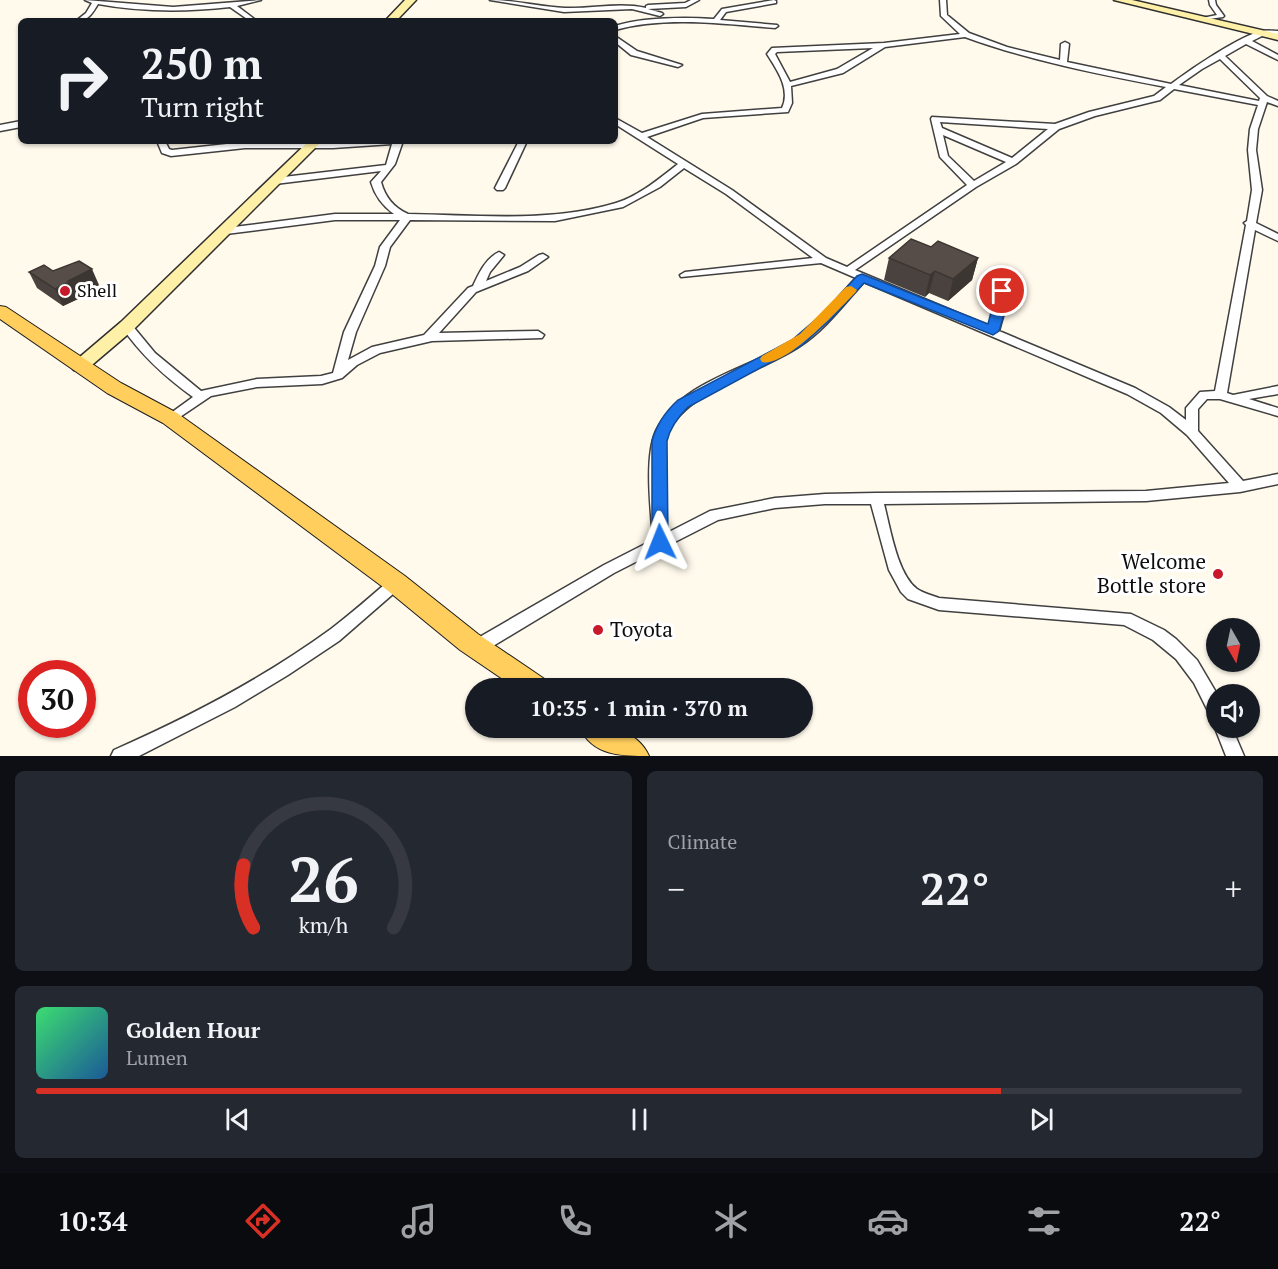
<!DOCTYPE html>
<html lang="en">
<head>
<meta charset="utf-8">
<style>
	:root { --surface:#171b24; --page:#242831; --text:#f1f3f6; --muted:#9ea1a6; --line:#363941; --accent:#d93025 }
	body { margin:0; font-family:"PT Serif",serif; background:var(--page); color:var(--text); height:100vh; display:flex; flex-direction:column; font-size:22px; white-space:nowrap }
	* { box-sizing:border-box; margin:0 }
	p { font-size:20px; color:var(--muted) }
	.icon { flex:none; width:33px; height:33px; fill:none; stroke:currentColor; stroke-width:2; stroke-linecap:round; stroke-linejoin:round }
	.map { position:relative; height:756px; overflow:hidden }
	.side { display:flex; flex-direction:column; gap:15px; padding:15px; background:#0d0f14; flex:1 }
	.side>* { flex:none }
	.guide { position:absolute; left:18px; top:18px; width:600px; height:126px; border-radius:9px; box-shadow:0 2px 4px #0004; background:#171b24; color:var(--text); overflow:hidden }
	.needle { width:39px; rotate:171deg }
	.buttons { position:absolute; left:1206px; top:618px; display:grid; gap:12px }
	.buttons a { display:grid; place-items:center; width:54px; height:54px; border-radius:50%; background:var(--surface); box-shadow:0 2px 4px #0004; font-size:30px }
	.speed { position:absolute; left:18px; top:660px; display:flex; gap:12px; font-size:30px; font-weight:700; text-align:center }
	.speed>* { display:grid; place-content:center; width:78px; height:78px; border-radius:50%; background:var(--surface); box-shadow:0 2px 4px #0004; line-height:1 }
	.speed .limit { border:9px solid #d22; background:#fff; color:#111 }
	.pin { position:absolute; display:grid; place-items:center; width:51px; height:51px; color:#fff; margin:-26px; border:3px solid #fff; border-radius:50%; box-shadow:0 2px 6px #0007 }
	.me { position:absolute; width:66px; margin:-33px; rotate:358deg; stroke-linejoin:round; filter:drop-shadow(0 0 4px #0008) }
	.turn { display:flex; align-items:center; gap:21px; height:126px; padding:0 24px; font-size:27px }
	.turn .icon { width:78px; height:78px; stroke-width:2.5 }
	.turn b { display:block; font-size:42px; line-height:51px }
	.big { font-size:45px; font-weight:800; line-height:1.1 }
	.side .tile { flex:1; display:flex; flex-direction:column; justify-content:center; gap:9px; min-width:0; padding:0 21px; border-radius:9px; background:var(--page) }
	.side .dial { align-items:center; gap:0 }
	.dial svg { height:156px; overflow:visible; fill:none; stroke:var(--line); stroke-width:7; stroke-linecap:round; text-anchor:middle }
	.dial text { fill:var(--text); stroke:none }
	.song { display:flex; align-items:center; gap:18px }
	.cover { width:72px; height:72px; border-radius:9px; background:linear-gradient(135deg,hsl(140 70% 55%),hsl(210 70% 35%)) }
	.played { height:6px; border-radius:3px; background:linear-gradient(90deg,var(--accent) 80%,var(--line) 80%) }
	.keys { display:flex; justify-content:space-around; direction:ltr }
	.heat { display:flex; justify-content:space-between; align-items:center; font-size:33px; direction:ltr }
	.side .tiles { flex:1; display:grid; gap:15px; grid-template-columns:1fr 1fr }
	.tile:last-child { grid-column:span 2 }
	.trip { position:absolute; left:465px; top:678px; width:348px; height:60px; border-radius:30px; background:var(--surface); box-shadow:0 2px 4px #0004; font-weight:800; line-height:60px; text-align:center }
	.dock { display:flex; height:96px; justify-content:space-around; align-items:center; background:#090b0e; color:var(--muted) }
	.dock .icon { width:42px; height:42px }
	.dock .on { color:var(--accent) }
	.dock b { font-size:27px; color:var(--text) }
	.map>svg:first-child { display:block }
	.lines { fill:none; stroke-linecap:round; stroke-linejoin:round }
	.street-casing { stroke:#404040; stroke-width:3 }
	.secondary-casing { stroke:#2f2f2f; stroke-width:3 }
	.primary-casing { stroke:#1e1e1e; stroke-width:2 }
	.street { fill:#fff; fill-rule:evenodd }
	.secondary { fill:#fff0a7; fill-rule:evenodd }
	.primary { fill:#ffce5c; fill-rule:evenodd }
	.wall { fill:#4a423e }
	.shaded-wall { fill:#3c3632 }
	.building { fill:#564d48; stroke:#3c3632; stroke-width:1.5 }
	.route { fill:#1a73e8; stroke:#114b97; stroke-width:1.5 }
	.slow { fill:#f59e0b }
	.poi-dot { fill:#c8192b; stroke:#fff; stroke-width:2 }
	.labels { text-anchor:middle; stroke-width:6; stroke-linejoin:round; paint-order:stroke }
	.poi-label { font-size:18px; fill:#0d0d0d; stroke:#fff; text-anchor:start }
	.near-poi-label { font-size:21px; fill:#0d0d0d; stroke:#fff; text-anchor:end }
</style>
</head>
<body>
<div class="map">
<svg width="1278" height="756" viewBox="0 0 1278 756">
	<rect width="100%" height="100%" fill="#fffaec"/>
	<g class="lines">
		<defs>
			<g id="street">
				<path d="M 85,0 L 173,7 L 261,0 L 237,6 L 257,21 L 250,21 L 230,7 C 186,12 142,12 98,4 C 92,14 88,21 76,21 L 86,13 L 92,3 Z"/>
				<path d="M 490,0 C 515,0 540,7 565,8 C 592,9 619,2 646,8 L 646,6 L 648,5 L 685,3 L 691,0 L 699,0 L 686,7 L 648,9 L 662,13 L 663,14 L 660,16 L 632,9 L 564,12 Z"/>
				<path d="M 774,0 L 776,1 L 776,3 L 726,12 L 720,20 L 777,25 L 778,26 L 775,28 C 724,24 665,16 615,30 L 615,26 C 641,17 687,17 714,19 L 722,9 Z"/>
				<path d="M 940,0 L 946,0 L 947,15 L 969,33 L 1007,47 L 1060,60 L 1061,44 L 1065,42 L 1069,44 L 1067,62 L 1171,84 C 1190,70 1242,34 1263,31 C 1268,30 1273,31 1278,31 L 1278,35 L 1264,35 L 1252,41 L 1278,55 L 1278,60 L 1246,44 L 1225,56 L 1267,96 L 1278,101 L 1278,106 L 1267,102 L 1258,129 L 1256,150 L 1262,190 L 1256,223 L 1278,234 L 1278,241 L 1255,230 L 1227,393 L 1233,395 L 1278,386 L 1278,394 L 1249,399 L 1278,408 L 1278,416 L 1220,399 L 1207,399 L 1198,409 L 1198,431 L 1243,481 L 1278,474 L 1278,484 L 1240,492 L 1146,501 L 884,504 C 890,527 897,574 917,589 C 923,593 931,595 939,598 L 1131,614 L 1164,630 L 1176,639 L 1197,660 L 1217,694 L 1216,717 L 1210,715 L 1194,683 L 1176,659 L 1153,640 L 1124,625 L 939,610 L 908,599 L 901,592 L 889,570 L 871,504 L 825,504 L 775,508 L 718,520 L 614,573 L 483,652 L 477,654 L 471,652 L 469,647 L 471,642 L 604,565 L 653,540 C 651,511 644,457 656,431 C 680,381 747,370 791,342 C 816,326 835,300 856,278 L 821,263 L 681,277 L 680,275 L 685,272 L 813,258 L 726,194 L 684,168 L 660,187 L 623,207 L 555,221 L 410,220 L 390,247 L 385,266 L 356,332 L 348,360 L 372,347 L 424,335 L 468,288 L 473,286 C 479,273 486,258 499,252 L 504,255 L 490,272 L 486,281 L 520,267 L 539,255 L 543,254 L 548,257 L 528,271 L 476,292 L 439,333 L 538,331 L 544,335 L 542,338 L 432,341 L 380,353 L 357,365 L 342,378 L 322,384 L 257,387 L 211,396 L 174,421 L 166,421 L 164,418 L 193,397 C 165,377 141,355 121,326 L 123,324 L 131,324 L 155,353 L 201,391 L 257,379 L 321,376 L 333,373 L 344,332 L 375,266 L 380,247 L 400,220 L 335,220 L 226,234 L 221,231 L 226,228 L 335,214 L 394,214 C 383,206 375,196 371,182 L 381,171 L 275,184 L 270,181 L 275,178 L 386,165 L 392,144 L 333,148 L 245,148 L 171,156 L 162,153 L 157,141 L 165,141 L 169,149 L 172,150 L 245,142 L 403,141 L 395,164 L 381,182 C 385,197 394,208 408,214 C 475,215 551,223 616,203 C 639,196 660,178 678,164 L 615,124 L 615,118 L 642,133 L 702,114 L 782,108 C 791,89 777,70 767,54 L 772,48 L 884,43 L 960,34 L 941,16 ZM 965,37 C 1031,61 1098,74 1166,87 L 1154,96 L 1089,112 L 1055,124 L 932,117 L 931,119 L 940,157 L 967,185 L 847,267 L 826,258 L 732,190 L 647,137 L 703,118 L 788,112 L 792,103 L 791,86 L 843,73 L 885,47 ZM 873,48 L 837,69 L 790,82 L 775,54 L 777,52 ZM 1220,59 L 1260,98 L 1259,101 L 1179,85 L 1202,69 ZM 1174,89 L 1258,105 L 1250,129 L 1248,150 L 1252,190 L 1247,221 L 1244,223 L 1246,225 L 1215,391 L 1200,392 L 1186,408 L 1186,420 L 1169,407 L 1135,388 L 999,331 L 1008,298 L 1003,280 L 995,280 L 994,282 L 998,298 L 989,326 L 855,270 L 976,187 L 1016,164 L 1059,129 L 1095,116 L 1160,100 ZM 940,122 L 1048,129 L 1012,158 L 942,128 ZM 943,135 L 1006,162 L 974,181 L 948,156 ZM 864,282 L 1127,394 L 1161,413 L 1187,435 L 1229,483 L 1146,491 L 876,493 L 825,494 L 775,498 L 710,511 L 667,533 C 665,504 657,460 668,433 C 685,391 764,371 800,346 C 825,330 844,304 864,282 Z"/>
				<path d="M 1209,0 L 1215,0 L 1216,5 L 1224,16 L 1223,17 L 1202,20 L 1202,18 L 1217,15 L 1210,5 Z"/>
				<path d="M 615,36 L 637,51 L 682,65 L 678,67 L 631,55 L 615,42 Z"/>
				<path d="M 21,121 L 21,127 L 0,131 L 0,125 Z"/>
				<path d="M 519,141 L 527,141 L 505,188 L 503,190 L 497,190 L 495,188 Z"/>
				<path d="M 396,577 L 401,579 L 403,583 L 401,587 L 339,641 L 288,675 L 235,707 L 139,756 L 111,756 L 114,750 C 189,717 264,678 331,629 C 352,613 371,596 391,579 Z"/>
				<path d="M 1216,726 L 1216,728 L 1232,728 L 1244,756 L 1226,756 L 1215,728 Z"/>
			</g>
			<g id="secondary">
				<path d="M 405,0 L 416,0 L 396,21 L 385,21 Z"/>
				<path d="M 1114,0 L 1132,0 L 1278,34 L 1278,40 Z"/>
				<path d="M 309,141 L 322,141 L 133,330 L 86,370 L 74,370 L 71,366 L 74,362 L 121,322 Z"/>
			</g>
			<g id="primary">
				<path d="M 0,306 L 6,307 L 121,383 L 177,413 L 405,576 L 478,634 L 546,680 L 550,688 L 516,688 L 460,650 L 387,590 L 163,423 L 107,393 L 0,319 Z"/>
				<path d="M 580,728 C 606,725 637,729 649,756 C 622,756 593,756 580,728 Z"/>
			</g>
		</defs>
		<use href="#street" class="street-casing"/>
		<use href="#secondary" class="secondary-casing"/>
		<use href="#primary" class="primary-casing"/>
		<use href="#street" class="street"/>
		<use href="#secondary" class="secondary"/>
		<use href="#primary" class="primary"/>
	</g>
	<g class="wall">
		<path d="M 931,247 L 978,258 L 972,280 L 948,301 L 929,293 L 925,297 L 884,280 L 889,258 Z"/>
		<path d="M 29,272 L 99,285 L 77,297 L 78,299 L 63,306 L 37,288 Z"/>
	</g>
	<g class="shaded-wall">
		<path d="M 978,258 L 972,280 L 948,301 L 953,279 Z"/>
		<path d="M 92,269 L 99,285 L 77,297 L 78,299 L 63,306 L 55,289 L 68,281 Z"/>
		<path d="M 935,271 L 929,293 L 925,297 L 930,275 Z"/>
	</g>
	<g class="building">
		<path d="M 911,239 L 931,247 L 938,241 L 978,258 L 953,279 L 935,271 L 930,275 L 889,258 Z"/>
		<path d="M 79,261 L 92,269 L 68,281 L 70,282 L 55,289 L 29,272 L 44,265 L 53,271 Z"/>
	</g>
	<path class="route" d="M 862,274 L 988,324 L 997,289 L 1006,289 L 1009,298 L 999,331 L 993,335 L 864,283 L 831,319 L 801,346 L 688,407 C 678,417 670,428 667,441 L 668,542 L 666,546 L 660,548 L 654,546 L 652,542 L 652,441 C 656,426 666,411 678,400 L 792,340 L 822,314 L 857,276 Z"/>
	<path class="slow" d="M 851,286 L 857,290 L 855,293 C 839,309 785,368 762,362 L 760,359 L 762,356 L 800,334 L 846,287 Z"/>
	<g class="poi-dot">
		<circle cx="65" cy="291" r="6"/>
		<circle cx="1218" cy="574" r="6"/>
		<circle cx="598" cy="630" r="6"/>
	</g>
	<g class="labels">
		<g class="poi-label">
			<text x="77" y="297">Shell</text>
		</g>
		<g class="near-poi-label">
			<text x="1206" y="569">Welcome<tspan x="1206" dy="24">Bottle store</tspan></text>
			<text x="610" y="637" text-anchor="start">Toyota</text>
		</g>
	</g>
</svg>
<div class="buttons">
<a><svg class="needle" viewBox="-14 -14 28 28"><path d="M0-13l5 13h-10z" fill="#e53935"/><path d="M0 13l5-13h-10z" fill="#9ea1a6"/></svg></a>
<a><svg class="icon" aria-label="sound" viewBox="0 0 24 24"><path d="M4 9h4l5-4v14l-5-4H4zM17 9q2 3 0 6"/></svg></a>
</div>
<div class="speed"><div class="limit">30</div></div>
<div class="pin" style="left:1002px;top:291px;background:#d93025"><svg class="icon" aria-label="arrive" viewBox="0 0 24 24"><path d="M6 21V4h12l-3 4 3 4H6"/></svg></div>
<svg class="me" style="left:660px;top:542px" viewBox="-20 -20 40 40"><path d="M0-17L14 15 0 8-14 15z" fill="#1a73e8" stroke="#fff" stroke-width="4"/></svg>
<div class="trip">10:35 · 1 min · 370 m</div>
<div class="guide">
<div class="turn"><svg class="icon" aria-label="right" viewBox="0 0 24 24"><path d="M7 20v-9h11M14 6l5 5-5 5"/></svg><div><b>250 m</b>Turn right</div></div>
</div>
</div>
<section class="side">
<div class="tiles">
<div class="tile dial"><svg viewBox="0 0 100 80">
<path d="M14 69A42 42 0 1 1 86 69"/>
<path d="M14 69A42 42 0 0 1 9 37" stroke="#d93025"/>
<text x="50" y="56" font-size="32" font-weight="700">26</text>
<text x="50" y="72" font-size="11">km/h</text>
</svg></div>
<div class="tile"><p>Climate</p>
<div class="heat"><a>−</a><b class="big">22°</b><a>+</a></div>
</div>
<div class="tile">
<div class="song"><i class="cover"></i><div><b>Golden Hour</b><p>Lumen</p></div></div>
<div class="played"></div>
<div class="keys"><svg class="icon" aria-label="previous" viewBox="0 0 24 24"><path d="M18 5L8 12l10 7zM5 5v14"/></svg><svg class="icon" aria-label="pause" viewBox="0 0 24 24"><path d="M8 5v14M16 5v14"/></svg><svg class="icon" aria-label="next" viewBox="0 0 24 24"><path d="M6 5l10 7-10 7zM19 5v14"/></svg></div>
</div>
</div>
</section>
<nav class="dock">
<b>10:34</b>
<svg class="icon on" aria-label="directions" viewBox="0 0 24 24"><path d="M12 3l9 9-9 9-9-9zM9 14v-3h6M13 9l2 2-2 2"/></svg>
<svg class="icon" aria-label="music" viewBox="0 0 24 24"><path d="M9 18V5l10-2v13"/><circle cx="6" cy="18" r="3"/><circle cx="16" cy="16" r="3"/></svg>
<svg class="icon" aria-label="phone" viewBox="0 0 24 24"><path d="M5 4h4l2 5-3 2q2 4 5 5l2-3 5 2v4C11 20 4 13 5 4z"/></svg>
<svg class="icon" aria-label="climate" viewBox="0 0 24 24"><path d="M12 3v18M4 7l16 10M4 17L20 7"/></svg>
<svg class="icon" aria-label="car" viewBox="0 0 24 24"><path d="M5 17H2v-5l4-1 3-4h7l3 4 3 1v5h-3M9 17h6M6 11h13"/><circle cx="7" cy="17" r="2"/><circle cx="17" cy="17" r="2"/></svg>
<svg class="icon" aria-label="filters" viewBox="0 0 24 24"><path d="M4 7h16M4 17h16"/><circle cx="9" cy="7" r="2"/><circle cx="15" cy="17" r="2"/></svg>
<b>22°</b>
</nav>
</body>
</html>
